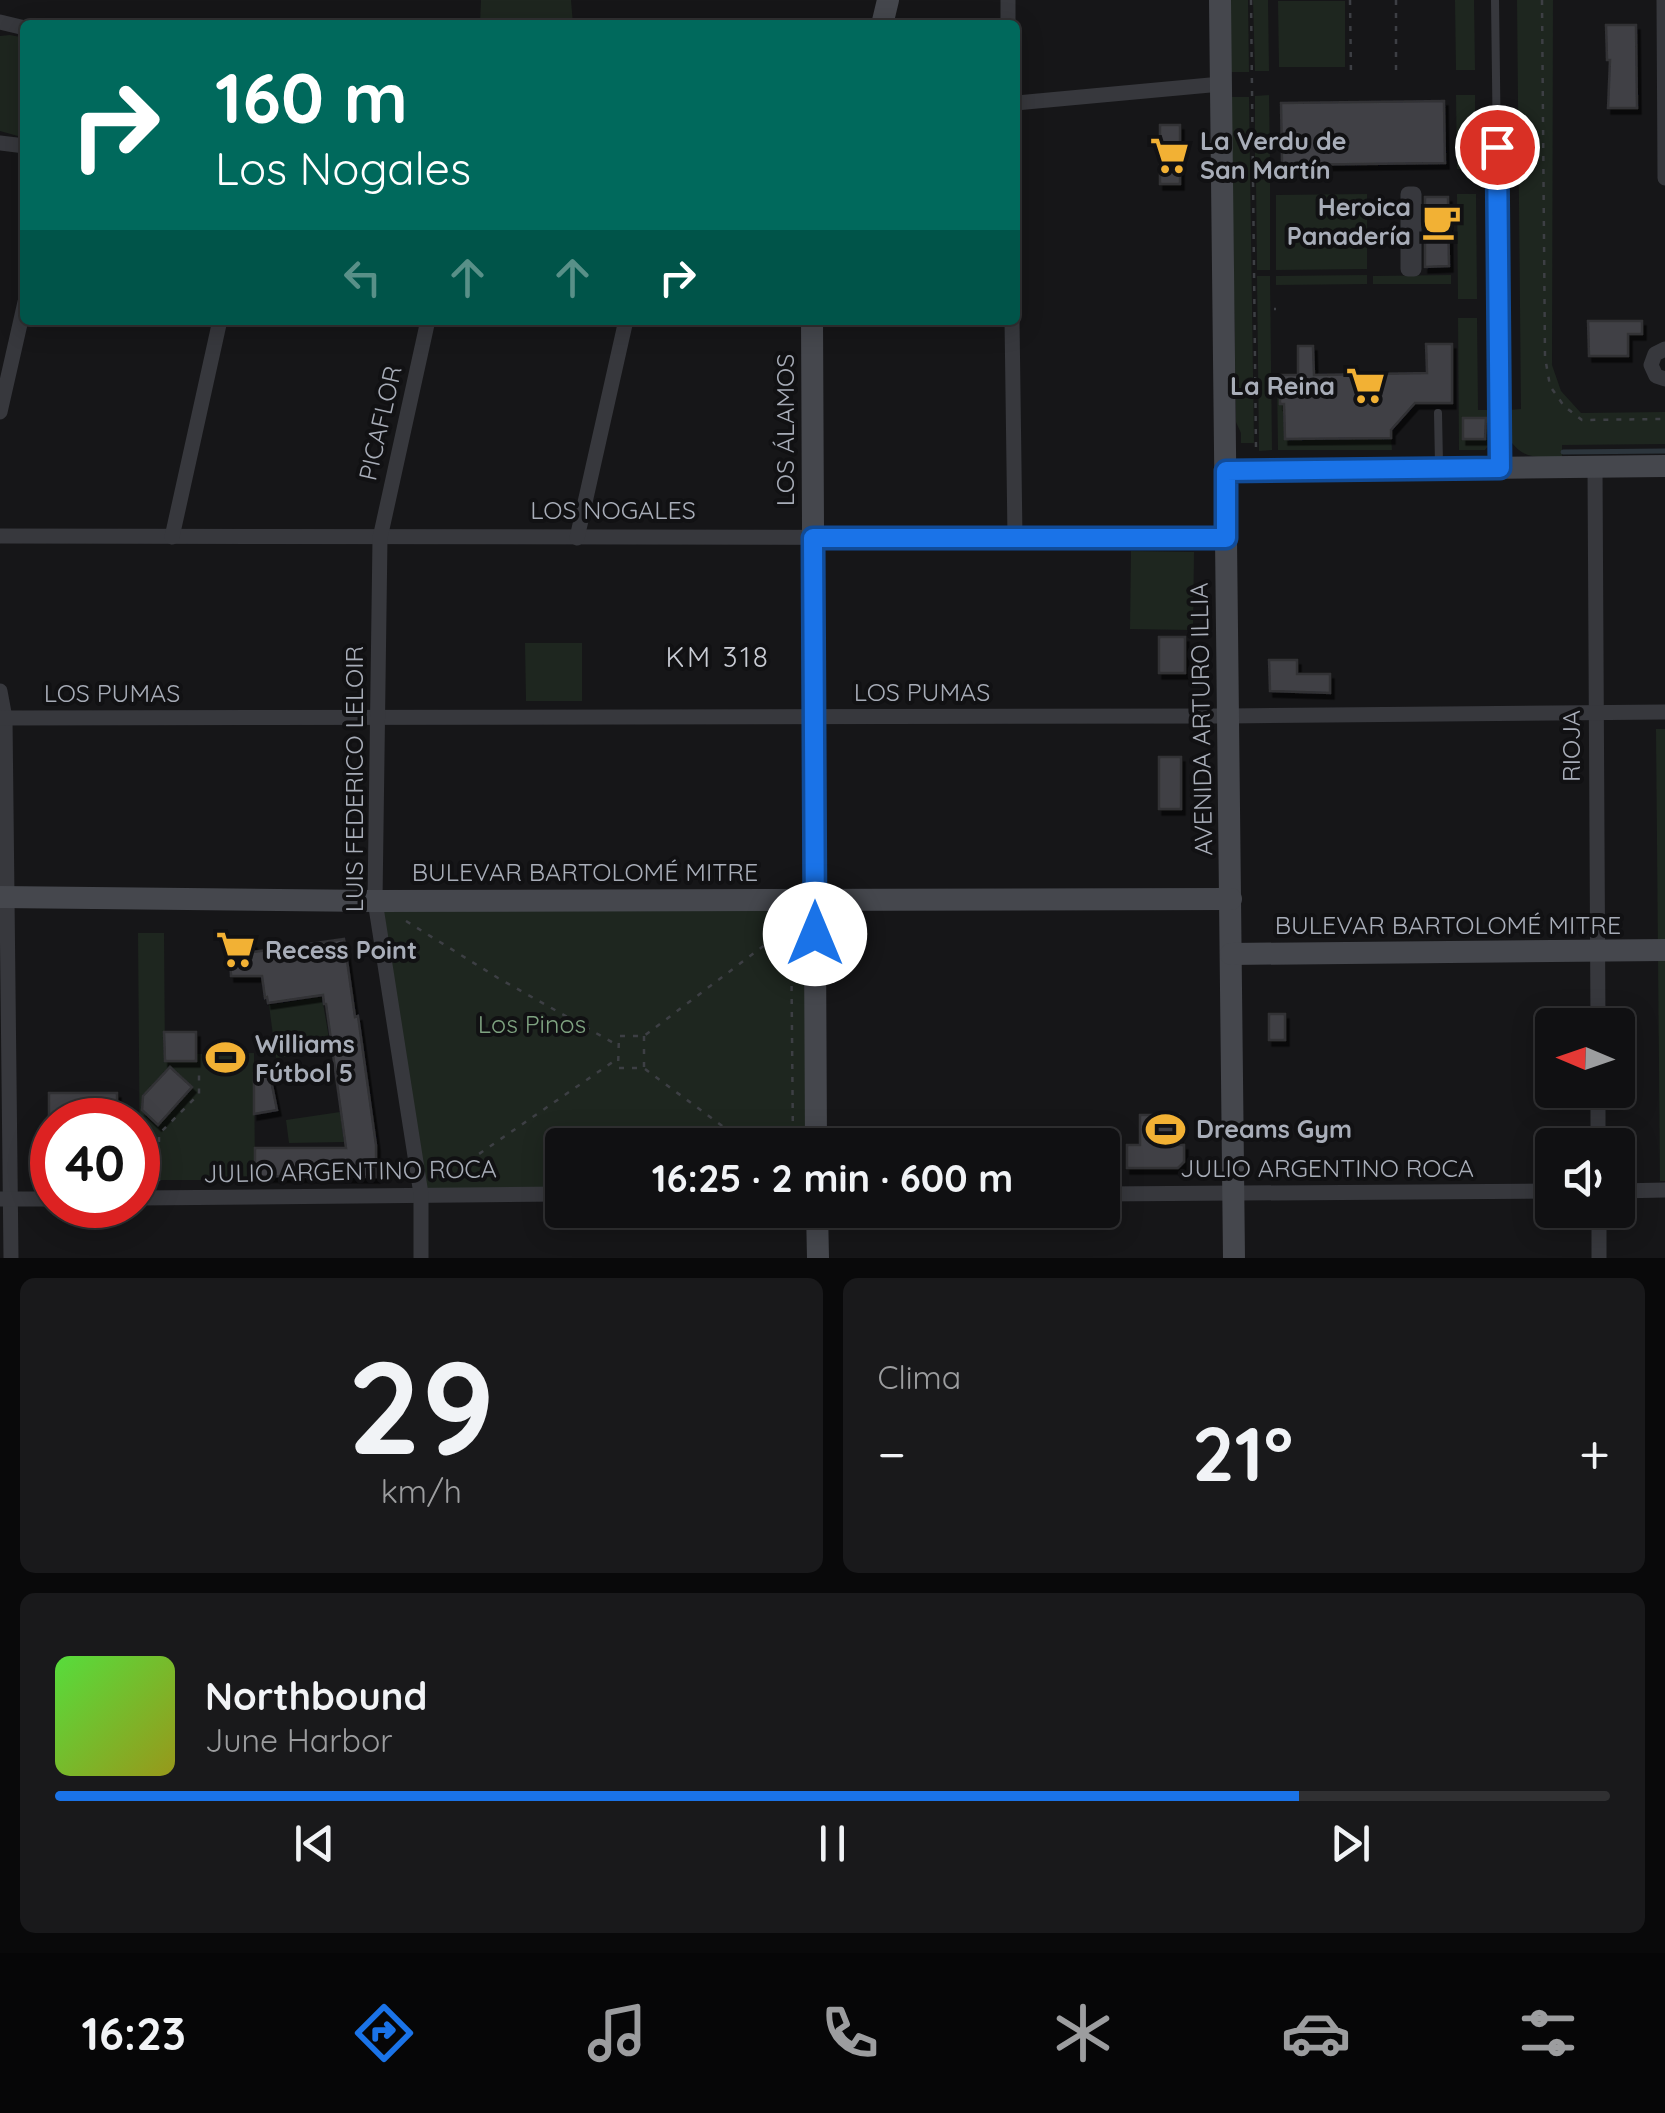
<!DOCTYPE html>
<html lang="es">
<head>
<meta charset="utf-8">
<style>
	:root { --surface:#101012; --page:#19191b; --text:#f1f3f6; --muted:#9c9d9f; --line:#303032; --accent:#1a73e8 }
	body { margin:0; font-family:Quicksand,sans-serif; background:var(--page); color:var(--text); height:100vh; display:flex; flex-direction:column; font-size:38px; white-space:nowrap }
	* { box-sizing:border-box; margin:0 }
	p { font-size:32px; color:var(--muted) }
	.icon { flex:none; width:55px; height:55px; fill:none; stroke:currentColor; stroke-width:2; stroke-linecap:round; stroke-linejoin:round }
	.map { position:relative; height:1258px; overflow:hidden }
	.sheet { display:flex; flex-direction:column; gap:20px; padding:20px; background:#09090a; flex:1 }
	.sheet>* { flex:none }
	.guide { position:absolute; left:20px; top:20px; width:1000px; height:305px; border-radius:10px; box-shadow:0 5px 25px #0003,0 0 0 2px var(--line); background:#00695c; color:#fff; overflow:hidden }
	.needle { width:65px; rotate:272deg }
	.buttons { position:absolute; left:1535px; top:1008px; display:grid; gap:20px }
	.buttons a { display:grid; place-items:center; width:100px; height:100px; border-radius:10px; background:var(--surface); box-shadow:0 5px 25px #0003,0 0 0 2px var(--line); font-size:50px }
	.speed { position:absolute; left:30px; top:1098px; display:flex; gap:20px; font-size:50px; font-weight:700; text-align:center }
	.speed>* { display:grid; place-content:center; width:130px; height:130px; border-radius:50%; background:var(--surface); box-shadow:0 5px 25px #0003,0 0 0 2px var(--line); line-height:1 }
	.speed .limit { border:15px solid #d22; background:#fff; color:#111 }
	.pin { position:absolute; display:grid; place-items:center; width:85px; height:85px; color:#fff; margin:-42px; border:5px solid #fff; border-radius:50%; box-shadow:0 2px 10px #0007 }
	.me { position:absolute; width:110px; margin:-55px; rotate:0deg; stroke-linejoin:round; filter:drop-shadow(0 0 8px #0008) }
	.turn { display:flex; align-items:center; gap:35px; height:210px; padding:0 30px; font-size:45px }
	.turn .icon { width:130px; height:130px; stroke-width:2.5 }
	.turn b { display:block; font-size:70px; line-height:85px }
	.lanes { display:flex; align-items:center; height:95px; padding:0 30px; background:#0003; justify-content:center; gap:50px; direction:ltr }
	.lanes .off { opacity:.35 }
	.big { font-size:75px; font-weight:700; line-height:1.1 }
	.sheet .tile { flex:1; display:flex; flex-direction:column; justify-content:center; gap:15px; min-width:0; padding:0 35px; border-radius:15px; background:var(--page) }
	.sheet .dial { align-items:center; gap:0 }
	.dial b { font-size:130px; line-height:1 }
	.song { display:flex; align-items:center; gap:30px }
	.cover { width:120px; height:120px; border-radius:15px; background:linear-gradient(135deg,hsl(110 70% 55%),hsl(60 70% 35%)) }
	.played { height:10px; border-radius:5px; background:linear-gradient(90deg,var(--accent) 80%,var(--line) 80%) }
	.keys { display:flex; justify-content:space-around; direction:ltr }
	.heat { display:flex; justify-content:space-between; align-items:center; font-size:55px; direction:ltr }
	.sheet .tiles { flex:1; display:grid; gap:20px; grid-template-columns:1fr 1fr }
	.tile:last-child { grid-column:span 2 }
	.trip { position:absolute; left:545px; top:1128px; width:575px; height:100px; border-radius:10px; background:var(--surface); box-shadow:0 5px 25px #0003,0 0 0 2px var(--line); font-weight:700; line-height:100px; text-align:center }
	.dock { display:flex; height:160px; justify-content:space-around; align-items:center; background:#060607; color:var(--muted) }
	.dock .icon { width:70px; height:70px }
	.dock .active { color:var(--accent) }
	.dock b { font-size:45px; color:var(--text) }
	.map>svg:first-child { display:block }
	.green { fill:#1e261f }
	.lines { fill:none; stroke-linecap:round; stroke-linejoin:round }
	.stream { stroke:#2c353c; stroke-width:5 }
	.building { fill:#404145; stroke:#303034; stroke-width:2.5; filter:url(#shadow) }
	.path { stroke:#3d3f44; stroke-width:2.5; stroke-dasharray:5 8; stroke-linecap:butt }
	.lane { stroke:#37383d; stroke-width:8 }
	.street { stroke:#37383d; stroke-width:15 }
	.secondary { stroke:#45474d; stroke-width:22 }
	.route-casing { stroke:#114b97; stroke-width:25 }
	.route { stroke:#1a73e8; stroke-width:18 }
	.labels { text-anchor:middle; stroke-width:8; stroke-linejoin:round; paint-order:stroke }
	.poi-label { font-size:25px; font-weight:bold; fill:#a8adb8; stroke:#111113; text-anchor:start }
	.street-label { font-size:25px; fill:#a8adb8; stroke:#111113 }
	.park-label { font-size:25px; fill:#7fa381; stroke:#111113 }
	.neighbourhood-label { font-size:28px; letter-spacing:2.5px; fill:#c9ccd4; stroke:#111113 }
</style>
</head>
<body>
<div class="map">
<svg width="1665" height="1258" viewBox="0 0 1665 1258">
	<defs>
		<filter id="shadow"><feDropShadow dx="3.5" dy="5.5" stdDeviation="0" flood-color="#0009"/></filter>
	</defs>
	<rect width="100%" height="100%" fill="#161618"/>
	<g class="green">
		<path d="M 481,0 L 571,0 L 573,25 L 480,25 Z"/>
		<path d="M 1230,0 L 1248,0 L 1249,72 L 1231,72 Z"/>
		<path d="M 1253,0 L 1268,0 L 1269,71 L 1255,71 Z"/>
		<path d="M 1455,0 L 1474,0 L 1475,70 L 1456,70 Z"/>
		<path d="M 1517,0 L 1553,0 L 1552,365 L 1561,391 L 1581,413 L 1665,412 L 1665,444 L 1562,445 L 1562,458 C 1539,457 1523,460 1510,440 L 1509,410 L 1521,409 Z"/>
		<path d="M 1278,1 L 1345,1 L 1345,67 L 1279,67 Z"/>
		<path d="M 10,35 L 25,38 L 25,138 L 0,131 L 0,36 Z"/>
		<path d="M 1269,95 L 1270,170 L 1255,170 L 1255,96 Z"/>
		<path d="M 1456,95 L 1475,95 L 1475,169 L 1457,169 Z"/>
		<path d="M 1231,97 L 1249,97 L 1254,443 L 1241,443 L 1241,433 L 1236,422 Z"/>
		<path d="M 1270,179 L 1270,270 L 1257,270 L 1256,180 Z"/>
		<path d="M 1367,194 L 1367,269 L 1276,270 L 1276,195 Z"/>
		<path d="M 1457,194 L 1476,194 L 1477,299 L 1458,299 Z"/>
		<path d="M 1367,275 L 1367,284 L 1276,285 L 1276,276 Z"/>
		<path d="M 1451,275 L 1451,284 L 1373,284 L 1373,276 Z"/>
		<path d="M 1257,276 L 1270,276 L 1272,450 L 1259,451 Z"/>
		<path d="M 1458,318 L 1477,318 L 1478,410 L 1490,410 L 1490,443 L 1485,450 L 1459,450 Z"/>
		<path d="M 1277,375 L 1280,375 L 1280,403 L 1284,404 L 1285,439 L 1391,438 L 1392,450 L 1278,450 Z"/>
		<path d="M 1131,551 L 1194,552 L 1193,630 L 1130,629 Z"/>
		<path d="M 525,643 L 582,643 L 582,701 L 526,701 Z"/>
		<path d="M 1656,729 L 1665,729 L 1665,1181 L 1660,1181 Z"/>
		<path d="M 815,899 L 816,1145 L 562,1145 L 562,1194 L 421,1194 L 375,901 Z"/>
		<path d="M 138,933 L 164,933 L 165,1061 L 195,1061 L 196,1054 L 254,1053 L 255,1180 L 140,1180 Z"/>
		<path d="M 322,997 L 331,1050 L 276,1058 L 269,1005 Z"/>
		<path d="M 340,1112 L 344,1142 L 289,1143 L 286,1120 Z"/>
	</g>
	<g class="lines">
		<path class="stream" d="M 1563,452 L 1665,451"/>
	</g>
	<g class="building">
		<path d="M 1606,25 L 1636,25 L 1637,108 L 1608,108 L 1610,60 L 1607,60 Z"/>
		<path d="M 1444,101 L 1445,163 L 1282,165 L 1281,103 Z"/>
		<rect x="1160" y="125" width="20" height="59"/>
		<path d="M 1425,197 L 1448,197 L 1449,266 L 1425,267 Z"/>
		<path d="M 1588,321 L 1642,321 L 1642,334 L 1628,334 L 1628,356 L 1589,356 Z"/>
		<path d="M 1426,344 L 1452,344 L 1452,403 L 1415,403 L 1391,430 L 1391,438 L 1285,439 L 1284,404 L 1280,404 L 1280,375 L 1298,375 L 1298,346 L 1313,346 L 1314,375 L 1427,373 Z"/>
		<path d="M 1463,418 L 1486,418 L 1485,439 L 1463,439 Z"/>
		<rect x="1159" y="637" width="26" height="36"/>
		<path d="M 1269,660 L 1297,660 L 1297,674 L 1330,674 L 1330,693 L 1270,691 Z"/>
		<rect x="1159" y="757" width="22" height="52"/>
		<path d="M 229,938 L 242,938 L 242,943 L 253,943 L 253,952 L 344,939 L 355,1017 L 358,1016 L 376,1145 L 376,1177 L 255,1176 L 255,1148 L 346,1148 L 326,1004 L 324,1004 L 323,995 L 268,1003 L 267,997 L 265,998 L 262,976 L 231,976 Z"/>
		<rect x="1269" y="1014" width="16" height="26"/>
		<path d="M 164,1032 L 196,1032 L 196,1061 L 165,1061 Z"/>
		<path d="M 170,1067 L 192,1087 L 158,1125 L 142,1110 L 143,1096 Z"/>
		<path d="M 269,1070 L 277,1110 L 254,1114 L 254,1073 Z"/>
		<rect x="49" y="1093" width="68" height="22"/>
		<path d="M 1140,1115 L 1179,1115 L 1179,1145 L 1184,1145 L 1184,1162 L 1178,1168 L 1127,1168 L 1127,1145 L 1140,1145 Z"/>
	</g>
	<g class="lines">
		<g class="path">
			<path d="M 1251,0 L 1256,448"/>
			<path d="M 1350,0 L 1351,75"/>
			<path d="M 1396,0 L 1396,75"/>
			<path d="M 1542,0 L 1545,357 L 1550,386 L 1564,406 L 1582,420 L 1665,419"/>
			<path d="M 1274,309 L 1276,309"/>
			<path d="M 406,921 L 498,978 L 619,1046"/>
			<path d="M 791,921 L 793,1145"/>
			<path d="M 644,1036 L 644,1068 L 618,1068 L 619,1036 L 644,1036 L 770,941 L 791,941"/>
			<path d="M 645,1069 L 748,1145"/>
			<path d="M 447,1176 L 617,1059"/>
			<path d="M 159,1181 L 159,1134 L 199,1094 L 199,1070"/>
		</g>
		<g class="lane">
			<path d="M 1495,0 L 1501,465"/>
			<path d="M 1438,413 L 1439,464"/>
		</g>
		<g class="street">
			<path d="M 1008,0 L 1008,25"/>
			<path d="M 1664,0 L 1665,178"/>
			<path d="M 0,22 L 25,28"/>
			<path d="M 1015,103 L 1221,84"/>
			<path d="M 0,143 L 25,146"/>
			<rect x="1408" y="194" width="6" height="75"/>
			<path d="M 1012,320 L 1015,538"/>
			<path d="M 1665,349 L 1655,354 L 1651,365 L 1656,376 L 1665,379"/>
			<path d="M 0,412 L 25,302"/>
			<path d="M 1595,467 L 1598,1025"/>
			<path d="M 0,536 L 1226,538"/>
			<path d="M 172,537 L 220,320"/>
			<path d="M 577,538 L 626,320"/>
			<path d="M 0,691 L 5,718 L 11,1258"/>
			<path d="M 0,718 L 1229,716 L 1665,712"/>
			<path d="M 1598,1090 L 1598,1145"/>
			<path d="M 1618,1191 L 1665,1190"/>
			<path d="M 1102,1194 L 1552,1191"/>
			<path d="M 138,1198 L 562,1194"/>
			<path d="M 0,1199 L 52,1199"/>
			<path d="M 1599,1210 L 1599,1258"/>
			<path d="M 421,1258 L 421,1194 L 375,901 L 380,538 L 428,320"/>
		</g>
		<g class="secondary">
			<path d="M 1220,0 L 1234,1258"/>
			<path d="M 882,25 L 888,0"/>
			<path d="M 812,320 L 816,1145"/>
			<path d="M 1226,471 L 1665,466"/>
			<path d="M 0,897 L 375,901 L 1231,899"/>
			<path d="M 1231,954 L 1665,950"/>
			<path d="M 817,1210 L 818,1258"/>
		</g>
	</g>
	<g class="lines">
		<defs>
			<path id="route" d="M 815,934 L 813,538 L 1226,538 L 1226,471 L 1500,468 L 1497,147"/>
		</defs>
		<use href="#route" class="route-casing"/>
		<use href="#route" class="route"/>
	</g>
	<defs>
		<symbol id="supermarket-bare" viewBox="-9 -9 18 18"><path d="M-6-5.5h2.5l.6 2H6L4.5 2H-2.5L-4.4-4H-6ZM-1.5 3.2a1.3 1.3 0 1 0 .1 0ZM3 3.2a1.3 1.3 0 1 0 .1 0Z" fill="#f2b134" stroke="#111113" stroke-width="2.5" paint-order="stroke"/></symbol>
		<symbol id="cafe-bare" viewBox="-9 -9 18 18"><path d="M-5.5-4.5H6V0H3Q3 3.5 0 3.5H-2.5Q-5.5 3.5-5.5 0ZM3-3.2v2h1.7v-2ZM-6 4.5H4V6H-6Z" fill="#f2b134" stroke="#111113" stroke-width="2.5" paint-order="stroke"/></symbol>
		<symbol id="stadium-bare" viewBox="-9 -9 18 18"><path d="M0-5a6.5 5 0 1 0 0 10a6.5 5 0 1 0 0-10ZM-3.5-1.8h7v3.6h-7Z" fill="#f2b134" stroke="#111113" stroke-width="2.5" paint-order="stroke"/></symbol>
	</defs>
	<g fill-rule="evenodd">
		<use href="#supermarket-bare" x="1142" y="128" width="55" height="55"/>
		<use href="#cafe-bare" x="1414" y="194" width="55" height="55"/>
		<use href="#supermarket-bare" x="1338" y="358" width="55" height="55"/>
		<use href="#supermarket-bare" x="208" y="922" width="55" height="55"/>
		<use href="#stadium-bare" x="198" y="1030" width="55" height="55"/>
		<use href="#stadium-bare" x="1138" y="1102" width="55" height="55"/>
	</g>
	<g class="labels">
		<g class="poi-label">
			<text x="1200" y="150">La Verdu de<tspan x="1200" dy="29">San Martín</tspan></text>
			<text x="1411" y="216" text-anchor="end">Heroica<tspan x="1411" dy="29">Panadería</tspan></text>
			<text x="1335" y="395" text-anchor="end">La Reina</text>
			<text x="265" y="959">Recess Point</text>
			<text x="255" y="1053">Williams<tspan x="255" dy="29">Fútbol 5</tspan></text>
			<text x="1196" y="1138">Dreams Gym</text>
		</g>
		<g class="street-label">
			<text transform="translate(380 423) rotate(-77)" y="9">PICAFLOR</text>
			<text transform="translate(785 430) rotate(-90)" y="9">LOS ÁLAMOS</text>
			<text x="613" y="519">LOS NOGALES</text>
			<text x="922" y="701">LOS PUMAS</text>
			<text x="112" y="702">LOS PUMAS</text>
			<text transform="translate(1201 719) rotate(-91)" y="9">AVENIDA ARTURO ILLIA</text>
			<text transform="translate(1571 746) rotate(-90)" y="9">RIOJA</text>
			<text transform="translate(354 779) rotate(-90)" y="9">LUIS FEDERICO LELOIR</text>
			<text x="585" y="881">BULEVAR BARTOLOMÉ MITRE</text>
			<text x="1448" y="934">BULEVAR BARTOLOMÉ MITRE</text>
			<text x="1327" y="1177">JULIO ARGENTINO ROCA</text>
			<text transform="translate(350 1171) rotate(-1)" y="9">JULIO ARGENTINO ROCA</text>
		</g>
		<g class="park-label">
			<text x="532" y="1033">Los Pinos</text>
		</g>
		<g class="neighbourhood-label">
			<text x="718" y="667">KM 318</text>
		</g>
	</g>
</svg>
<div class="buttons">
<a><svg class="needle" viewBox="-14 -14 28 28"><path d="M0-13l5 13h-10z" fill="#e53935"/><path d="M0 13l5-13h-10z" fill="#9c9d9f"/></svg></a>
<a><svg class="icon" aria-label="sound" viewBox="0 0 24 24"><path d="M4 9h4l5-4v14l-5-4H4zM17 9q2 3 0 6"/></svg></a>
</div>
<div class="speed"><div class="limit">40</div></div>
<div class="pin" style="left:1497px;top:147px;background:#d93025"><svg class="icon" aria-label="arrive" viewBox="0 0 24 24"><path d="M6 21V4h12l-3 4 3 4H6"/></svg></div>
<svg class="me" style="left:815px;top:934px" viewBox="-20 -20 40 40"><circle r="19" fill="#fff"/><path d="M0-13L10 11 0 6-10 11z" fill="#1a73e8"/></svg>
<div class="trip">16:25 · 2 min · 600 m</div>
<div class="guide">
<div class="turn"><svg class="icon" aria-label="right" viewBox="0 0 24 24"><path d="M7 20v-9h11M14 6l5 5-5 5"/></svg><div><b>160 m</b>Los Nogales</div></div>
<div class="lanes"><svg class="icon off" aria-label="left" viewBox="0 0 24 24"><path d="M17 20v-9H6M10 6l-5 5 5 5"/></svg><svg class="icon off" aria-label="ahead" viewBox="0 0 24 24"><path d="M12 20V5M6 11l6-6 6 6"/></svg><svg class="icon off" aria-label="ahead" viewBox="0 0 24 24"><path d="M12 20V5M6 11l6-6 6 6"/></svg><svg class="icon" aria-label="right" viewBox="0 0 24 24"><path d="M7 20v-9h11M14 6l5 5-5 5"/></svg></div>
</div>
</div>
<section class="sheet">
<div class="tiles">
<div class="tile dial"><b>29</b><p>km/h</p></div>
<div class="tile"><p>Clima</p>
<div class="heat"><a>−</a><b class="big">21°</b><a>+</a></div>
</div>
<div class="tile">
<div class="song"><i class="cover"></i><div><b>Northbound</b><p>June Harbor</p></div></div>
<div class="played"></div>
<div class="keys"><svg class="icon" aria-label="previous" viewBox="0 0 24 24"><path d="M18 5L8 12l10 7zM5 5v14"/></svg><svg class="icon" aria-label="pause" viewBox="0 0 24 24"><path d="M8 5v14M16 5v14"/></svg><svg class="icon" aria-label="next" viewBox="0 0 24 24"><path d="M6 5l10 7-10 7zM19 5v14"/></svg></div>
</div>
</div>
</section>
<nav class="dock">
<b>16:23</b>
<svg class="icon active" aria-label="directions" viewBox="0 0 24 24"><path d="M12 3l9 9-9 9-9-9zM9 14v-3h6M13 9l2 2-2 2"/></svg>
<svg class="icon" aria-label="music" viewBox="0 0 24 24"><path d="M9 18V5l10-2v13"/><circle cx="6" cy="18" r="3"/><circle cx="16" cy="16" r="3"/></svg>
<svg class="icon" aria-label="phone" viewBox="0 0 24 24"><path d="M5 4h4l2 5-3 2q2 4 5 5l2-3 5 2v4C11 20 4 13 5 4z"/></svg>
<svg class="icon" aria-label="climate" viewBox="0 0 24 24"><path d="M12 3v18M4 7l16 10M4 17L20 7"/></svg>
<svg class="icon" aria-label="car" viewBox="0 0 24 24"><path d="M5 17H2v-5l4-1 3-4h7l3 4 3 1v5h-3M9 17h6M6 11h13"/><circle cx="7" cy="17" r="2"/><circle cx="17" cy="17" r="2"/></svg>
<svg class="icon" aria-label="filters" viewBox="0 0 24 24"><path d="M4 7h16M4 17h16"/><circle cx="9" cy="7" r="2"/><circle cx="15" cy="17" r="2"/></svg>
</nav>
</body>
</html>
